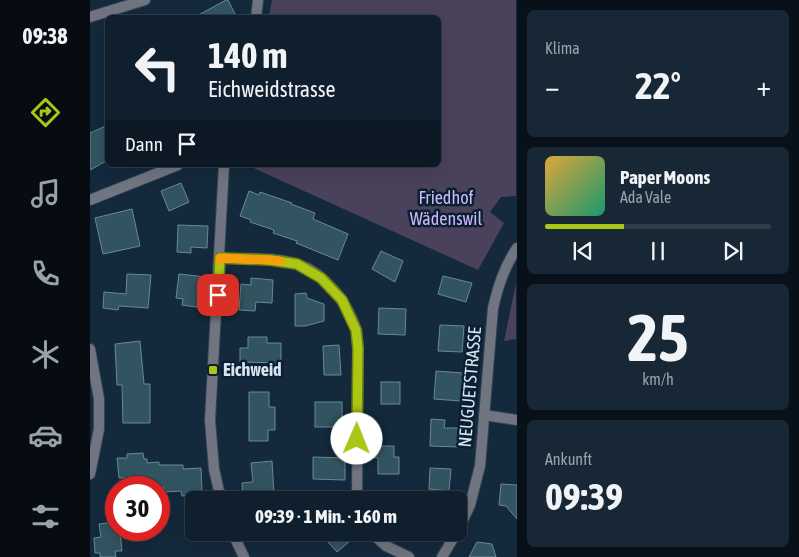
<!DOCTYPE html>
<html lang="de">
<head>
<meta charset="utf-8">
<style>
	:root { --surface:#0f1f2d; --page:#182735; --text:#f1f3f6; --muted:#9ba2aa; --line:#2f3d49; --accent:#abc716 }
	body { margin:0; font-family:"Asap Condensed",sans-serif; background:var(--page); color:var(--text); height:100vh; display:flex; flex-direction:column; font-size:19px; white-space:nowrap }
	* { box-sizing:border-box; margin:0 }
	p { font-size:16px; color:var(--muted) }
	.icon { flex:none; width:28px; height:28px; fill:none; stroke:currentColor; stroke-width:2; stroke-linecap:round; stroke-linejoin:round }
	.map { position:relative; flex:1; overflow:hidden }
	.details { display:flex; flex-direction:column; gap:10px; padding:10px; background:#081119; width:282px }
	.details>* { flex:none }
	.banner { position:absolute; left:15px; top:15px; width:336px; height:152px; border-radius:8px; box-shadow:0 5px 20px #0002,0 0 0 1px var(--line); background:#0f1f2d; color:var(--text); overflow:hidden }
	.speed { position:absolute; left:15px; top:476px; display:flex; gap:10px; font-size:25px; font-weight:700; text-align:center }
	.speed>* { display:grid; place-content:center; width:65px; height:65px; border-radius:50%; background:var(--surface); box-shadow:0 5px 20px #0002,0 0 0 1px var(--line); line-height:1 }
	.speed .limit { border:8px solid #d22; background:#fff; color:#111 }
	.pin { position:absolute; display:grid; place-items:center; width:42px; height:42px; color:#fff; margin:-21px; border-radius:10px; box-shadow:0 2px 8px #0006 }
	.me { position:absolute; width:55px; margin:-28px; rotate:1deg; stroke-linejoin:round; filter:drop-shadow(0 0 4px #0008) }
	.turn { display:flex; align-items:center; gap:18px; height:105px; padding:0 20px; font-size:22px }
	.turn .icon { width:65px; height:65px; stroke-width:2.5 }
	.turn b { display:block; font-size:35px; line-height:42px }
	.then { display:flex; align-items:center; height:48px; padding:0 20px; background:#0003; gap:10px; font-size:19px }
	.big { font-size:38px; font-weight:700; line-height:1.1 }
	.details .tile { flex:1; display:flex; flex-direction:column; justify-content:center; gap:8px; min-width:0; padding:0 18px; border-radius:8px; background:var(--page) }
	.details .dial { align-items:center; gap:0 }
	.dial b { font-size:65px; line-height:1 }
	.song { display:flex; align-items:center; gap:15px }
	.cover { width:60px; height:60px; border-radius:8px; background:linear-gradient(135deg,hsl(40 70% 55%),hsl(160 70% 35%)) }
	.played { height:5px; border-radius:2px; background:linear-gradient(90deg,var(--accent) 35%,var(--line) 35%) }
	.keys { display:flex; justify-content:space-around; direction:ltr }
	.heat { display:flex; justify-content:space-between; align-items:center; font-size:28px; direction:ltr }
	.trip { position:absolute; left:95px; top:491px; width:282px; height:50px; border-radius:8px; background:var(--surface); box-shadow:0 5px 20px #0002,0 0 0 1px var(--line); font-weight:700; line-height:50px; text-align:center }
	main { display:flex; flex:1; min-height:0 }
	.tab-bar { display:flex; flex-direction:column; width:90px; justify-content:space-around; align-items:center; background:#060c12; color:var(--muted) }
	.tab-bar .icon { width:35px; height:35px }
	.tab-bar .active { color:var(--accent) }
	.tab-bar b { font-size:22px; color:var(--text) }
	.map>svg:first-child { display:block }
	.green { fill:#4a425b }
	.building { fill:#325460; stroke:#678a97 }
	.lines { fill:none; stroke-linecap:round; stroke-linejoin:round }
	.minor-casing { stroke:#334759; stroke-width:12 }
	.minor { stroke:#717581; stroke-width:10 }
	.route-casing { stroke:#6f810e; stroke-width:12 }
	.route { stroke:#abc716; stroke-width:9 }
	.slow { stroke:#f59e0b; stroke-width:9 }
	.poi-dot { fill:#abc716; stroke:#0b1f32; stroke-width:2 }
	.labels { text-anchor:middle; stroke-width:5; stroke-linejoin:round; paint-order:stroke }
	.park-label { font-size:18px; fill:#cdb8fc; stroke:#0b1f32 }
	.poi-label { font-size:18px; font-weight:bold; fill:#d7e4f1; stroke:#0b1f32; text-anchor:start }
	.street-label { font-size:18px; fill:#d7e4f1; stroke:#0b1f32 }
</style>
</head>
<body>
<main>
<nav class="tab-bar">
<b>09:38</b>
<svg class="icon active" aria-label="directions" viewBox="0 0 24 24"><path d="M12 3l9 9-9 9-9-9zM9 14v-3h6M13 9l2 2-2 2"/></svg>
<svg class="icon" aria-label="music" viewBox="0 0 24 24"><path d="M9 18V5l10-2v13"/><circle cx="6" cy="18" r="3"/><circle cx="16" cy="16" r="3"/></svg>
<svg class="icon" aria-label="phone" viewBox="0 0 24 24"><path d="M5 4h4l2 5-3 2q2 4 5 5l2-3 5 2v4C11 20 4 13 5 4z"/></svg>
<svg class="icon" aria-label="climate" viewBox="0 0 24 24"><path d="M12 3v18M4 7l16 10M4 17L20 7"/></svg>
<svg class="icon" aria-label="car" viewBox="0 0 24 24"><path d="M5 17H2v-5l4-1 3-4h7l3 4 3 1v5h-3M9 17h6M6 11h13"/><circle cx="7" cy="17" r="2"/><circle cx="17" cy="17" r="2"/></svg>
<svg class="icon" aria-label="filters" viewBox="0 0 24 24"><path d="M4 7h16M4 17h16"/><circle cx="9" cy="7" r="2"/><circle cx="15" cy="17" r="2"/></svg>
</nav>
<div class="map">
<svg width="427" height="557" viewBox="0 0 427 557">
	<rect width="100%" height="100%" fill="#14293c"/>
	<g class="green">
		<path d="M 182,0 L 426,0 L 426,196 L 411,197 L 400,212 L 414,223 L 388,270 L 157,165 L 349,165 L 349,18 L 179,17 Z"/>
		<path d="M 426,283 L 426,339 L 414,341 Z"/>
	</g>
	<g class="building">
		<path d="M 136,0 L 138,0 L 147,18 L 103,18 Z"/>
		<path d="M 18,125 L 18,160 L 0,170 L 0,133 Z"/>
		<path d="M 91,183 L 99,202 L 79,211 L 71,191 Z"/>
		<path d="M 159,191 L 169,195 L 170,192 L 202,203 L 201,204 L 225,213 L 223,219 L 258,234 L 248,260 L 206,243 L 207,241 L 183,233 L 184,230 L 160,222 L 161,220 L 150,216 Z"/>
		<path d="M 42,209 L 50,246 L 13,254 L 5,218 Z"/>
		<path d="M 88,225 L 118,226 L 117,248 L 101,247 L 101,253 L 87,252 Z"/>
		<path d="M 291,251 L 313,261 L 305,282 L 282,269 Z"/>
		<path d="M 37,274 L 61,275 L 58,308 L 29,306 L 28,310 L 13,308 L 14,292 L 36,294 Z"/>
		<path d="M 89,274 L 116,277 L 113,308 L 92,305 L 93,299 L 86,298 Z"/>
		<path d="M 353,276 L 382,283 L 376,302 L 348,294 Z"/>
		<path d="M 161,278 L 183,280 L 182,303 L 166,302 L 165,311 L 149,310 L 151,284 L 161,285 Z"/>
		<path d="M 216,293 L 217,298 L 234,304 L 234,321 L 215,326 L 205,326 L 205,294 Z"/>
		<path d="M 289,308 L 316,309 L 315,335 L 288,334 Z"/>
		<path d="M 350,325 L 374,326 L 372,352 L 348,351 Z"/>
		<path d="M 158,337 L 177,337 L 177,343 L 191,343 L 191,363 L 150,362 L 150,348 L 158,348 Z"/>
		<path d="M 50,341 L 54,384 L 60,384 L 60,423 L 33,423 L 32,385 L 27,385 L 25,344 Z"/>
		<path d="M 249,345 L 251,375 L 234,375 L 233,346 Z"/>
		<path d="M 346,371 L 373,373 L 371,401 L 344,399 Z"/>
		<rect x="291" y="382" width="19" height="22"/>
		<path d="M 159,392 L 179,392 L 179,407 L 185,407 L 185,430 L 178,430 L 178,441 L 159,441 Z"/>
		<rect x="225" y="402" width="27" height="25"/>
		<path d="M 341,419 L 355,420 L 354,428 L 369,428 L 368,447 L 340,446 Z"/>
		<path d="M 283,446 L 304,446 L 304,457 L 309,457 L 309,474 L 288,474 L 288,458 L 282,457 Z"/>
		<path d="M 53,453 L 54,459 L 57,459 L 57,463 L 69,462 L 69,465 L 93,465 L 93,469 L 111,468 L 112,490 L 108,491 L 108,495 L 92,496 L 91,491 L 74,492 L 74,487 L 69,487 L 69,484 L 55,484 L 55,481 L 34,482 L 34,478 L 29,478 L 27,458 L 37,458 L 37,454 Z"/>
		<path d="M 223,457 L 255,458 L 255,480 L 223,479 Z"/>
		<path d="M 182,461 L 184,495 L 153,498 L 152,483 L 163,482 L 161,463 Z"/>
		<path d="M 340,468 L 361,469 L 359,491 L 339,489 Z"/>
		<path d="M 411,484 L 427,485 L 427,519 L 416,506 L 409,505 Z"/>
		<path d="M 26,522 L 26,530 L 30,530 L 32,551 L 25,551 L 26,557 L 10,557 L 10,553 L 5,553 L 4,538 L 11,537 L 9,524 Z"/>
		<path d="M 229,532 L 253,532 L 260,541 L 247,552 Z"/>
		<path d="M 387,542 L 402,544 L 406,557 L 379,557 Z"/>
	</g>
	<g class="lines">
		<defs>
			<g id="minor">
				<path d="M 0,17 L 55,0"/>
				<path d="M 166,18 L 168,0"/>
				<path d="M 0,200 L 88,165"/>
				<path d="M 130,258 C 155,259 183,257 207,264 C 235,273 257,302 266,329 C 268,335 267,342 268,348 L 267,500"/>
				<path d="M 0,349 L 9,399 L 9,429 L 0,474"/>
				<path d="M 394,415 L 427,420"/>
				<path d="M 131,500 L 124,469 L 120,420 L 134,165"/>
				<path d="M 369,529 L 380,505 L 390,466 L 403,308 C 408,287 414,267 427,248"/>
				<path d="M 142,532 L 154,557"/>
				<path d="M 281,532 L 296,546 L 319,557"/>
				<path d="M 352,557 L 367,532"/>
			</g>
		</defs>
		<use href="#minor" class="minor-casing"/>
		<use href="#minor" class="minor"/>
	</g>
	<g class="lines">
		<defs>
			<path id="route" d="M 128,295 L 130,258 L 180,260 L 207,264 L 231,278 L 252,300 L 266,330 L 268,348 L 267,439"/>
		</defs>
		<use href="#route" class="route-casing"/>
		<use href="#route" class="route"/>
		<path class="slow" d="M 130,260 L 130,258 L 180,260 L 190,261"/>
	</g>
	<rect class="poi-dot" x="118" y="365" width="10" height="10" rx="2.5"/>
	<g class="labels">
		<g class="park-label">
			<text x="356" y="204">Friedhof<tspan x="356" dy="21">Wädenswil</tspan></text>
		</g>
		<g class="poi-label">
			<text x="133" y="376">Eichweid</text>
		</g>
		<g class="street-label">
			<text transform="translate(380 387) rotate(-85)" y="6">NEUGUETSTRASSE</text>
		</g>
	</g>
</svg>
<div class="speed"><div class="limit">30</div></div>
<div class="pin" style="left:128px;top:295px;background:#d93025"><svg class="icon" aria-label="arrive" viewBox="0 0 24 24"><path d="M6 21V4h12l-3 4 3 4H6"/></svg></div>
<svg class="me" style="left:267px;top:439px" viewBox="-20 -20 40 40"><circle r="19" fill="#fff"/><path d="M0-13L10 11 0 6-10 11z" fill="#abc716"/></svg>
<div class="trip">09:39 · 1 Min. · 160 m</div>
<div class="banner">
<div class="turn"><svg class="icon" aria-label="left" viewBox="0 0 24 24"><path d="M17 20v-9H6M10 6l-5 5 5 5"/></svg><div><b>140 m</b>Eichweidstrasse</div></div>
<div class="then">Dann<svg class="icon" aria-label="arrive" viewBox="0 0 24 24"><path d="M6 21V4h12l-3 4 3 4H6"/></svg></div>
</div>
</div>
<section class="details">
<div class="tile"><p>Klima</p>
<div class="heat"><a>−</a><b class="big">22°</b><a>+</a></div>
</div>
<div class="tile">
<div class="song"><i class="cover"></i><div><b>Paper Moons</b><p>Ada Vale</p></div></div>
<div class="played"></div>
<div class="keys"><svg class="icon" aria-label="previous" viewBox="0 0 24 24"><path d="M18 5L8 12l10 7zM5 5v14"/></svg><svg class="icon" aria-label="pause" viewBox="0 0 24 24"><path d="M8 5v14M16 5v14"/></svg><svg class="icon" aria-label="next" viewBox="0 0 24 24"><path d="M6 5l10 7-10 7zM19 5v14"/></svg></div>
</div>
<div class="tile dial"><b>25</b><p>km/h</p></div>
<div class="tile"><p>Ankunft</p><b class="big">09:39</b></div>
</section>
</main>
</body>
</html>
